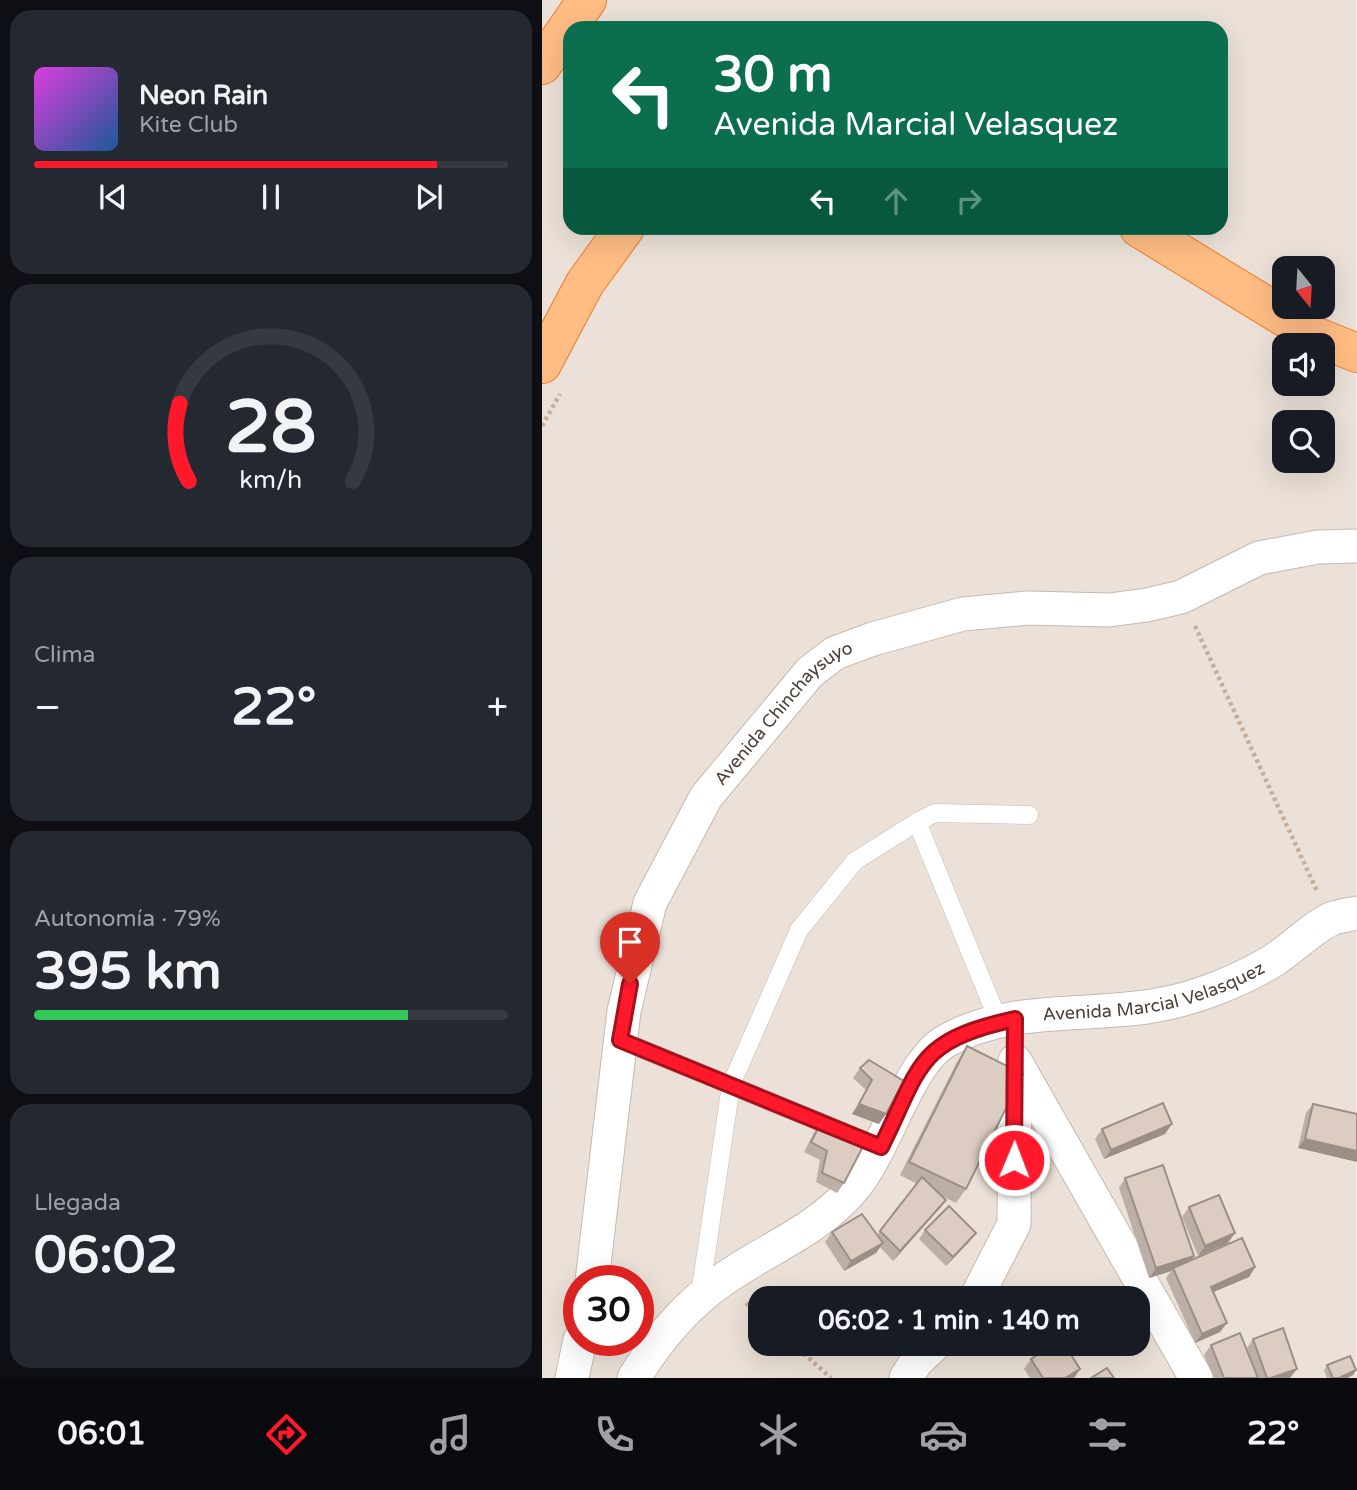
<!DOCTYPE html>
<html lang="es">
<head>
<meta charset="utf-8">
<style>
	:root { --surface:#171b24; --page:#242831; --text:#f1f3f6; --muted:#9ea1a6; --line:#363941; --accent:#ff192a }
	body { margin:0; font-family:"Varela Round",sans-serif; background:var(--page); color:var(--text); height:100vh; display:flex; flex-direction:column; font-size:26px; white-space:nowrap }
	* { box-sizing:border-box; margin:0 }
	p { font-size:23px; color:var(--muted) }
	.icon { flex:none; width:38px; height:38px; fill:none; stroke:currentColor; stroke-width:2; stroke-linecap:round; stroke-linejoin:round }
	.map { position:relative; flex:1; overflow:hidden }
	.details { display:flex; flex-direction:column; gap:10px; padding:10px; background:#0d0f14; width:542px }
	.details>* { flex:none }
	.guide { position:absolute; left:21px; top:21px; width:665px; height:214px; border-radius:21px; box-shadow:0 7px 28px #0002; background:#0b6e4f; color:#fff; overflow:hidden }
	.needle { width:46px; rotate:162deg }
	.controls { position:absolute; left:730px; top:256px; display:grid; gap:14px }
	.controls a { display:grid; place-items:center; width:63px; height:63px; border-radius:14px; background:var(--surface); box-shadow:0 7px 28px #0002; font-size:35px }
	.speed { position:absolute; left:21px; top:1265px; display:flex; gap:14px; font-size:35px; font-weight:700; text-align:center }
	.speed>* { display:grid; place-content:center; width:91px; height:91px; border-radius:50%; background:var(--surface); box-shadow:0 7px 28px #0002; line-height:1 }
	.speed .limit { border:10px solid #d22; background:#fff; color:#111 }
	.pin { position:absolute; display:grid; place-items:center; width:60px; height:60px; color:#fff; margin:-72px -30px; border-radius:50% 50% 50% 0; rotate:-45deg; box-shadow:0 0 7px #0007 }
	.pin .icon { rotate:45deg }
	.me { position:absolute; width:77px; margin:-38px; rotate:1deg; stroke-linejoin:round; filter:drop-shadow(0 0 5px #0008) }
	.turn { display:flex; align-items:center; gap:24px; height:147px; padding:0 35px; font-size:32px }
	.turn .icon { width:91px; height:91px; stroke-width:2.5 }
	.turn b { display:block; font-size:49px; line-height:60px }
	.lanes { display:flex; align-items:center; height:66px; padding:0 35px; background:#0003; justify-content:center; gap:35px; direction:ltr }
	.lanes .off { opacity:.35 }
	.big { font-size:52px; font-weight:700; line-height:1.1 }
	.details .card { flex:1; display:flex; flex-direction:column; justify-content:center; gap:10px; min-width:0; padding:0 24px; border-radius:21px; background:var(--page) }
	.details .dial { align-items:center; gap:0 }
	.dial svg { height:182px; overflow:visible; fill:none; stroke:var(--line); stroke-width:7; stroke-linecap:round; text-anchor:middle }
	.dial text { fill:var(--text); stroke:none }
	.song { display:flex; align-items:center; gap:21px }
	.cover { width:84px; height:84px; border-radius:10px; background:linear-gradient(135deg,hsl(300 70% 55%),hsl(210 70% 35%)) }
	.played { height:7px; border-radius:4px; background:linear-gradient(90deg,var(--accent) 85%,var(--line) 85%) }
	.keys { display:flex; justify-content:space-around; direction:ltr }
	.heat { display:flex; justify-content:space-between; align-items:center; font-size:38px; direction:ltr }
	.charge { height:10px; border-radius:5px; background:linear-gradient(90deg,#34c759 79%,var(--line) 0) }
	.trip { position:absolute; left:206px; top:1286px; width:402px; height:70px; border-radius:21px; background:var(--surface); box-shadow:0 7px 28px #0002; font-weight:700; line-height:70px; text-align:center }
	.tab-bar { display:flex; height:112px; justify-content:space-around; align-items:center; background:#090b0e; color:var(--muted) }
	.tab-bar .icon { width:49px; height:49px }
	.tab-bar .on { color:var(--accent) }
	.tab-bar b { font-size:32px; color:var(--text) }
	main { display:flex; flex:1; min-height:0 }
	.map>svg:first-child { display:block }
	.residential { fill:#ebe1d8; fill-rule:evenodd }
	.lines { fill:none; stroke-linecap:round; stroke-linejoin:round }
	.service-casing { stroke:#c7b9ae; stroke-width:19 }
	.minor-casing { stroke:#c7b9ae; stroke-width:35 }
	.trunk-casing { stroke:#ef7c2c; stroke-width:40 }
	.path { stroke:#c7ae9b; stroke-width:4.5; stroke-dasharray:3.5 3.5; stroke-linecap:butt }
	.service { stroke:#fff; stroke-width:18 }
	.minor { stroke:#fff; stroke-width:33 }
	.trunk { stroke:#ffbd84; stroke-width:38 }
	.wall { fill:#beafa6 }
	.shaded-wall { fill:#9b8f87 }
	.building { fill:#ddccc1; stroke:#9b8f87; stroke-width:2 }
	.route-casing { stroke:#a6101b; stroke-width:18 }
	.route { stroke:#ff192a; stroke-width:12 }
	.labels { text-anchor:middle; stroke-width:5; stroke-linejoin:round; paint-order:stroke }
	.street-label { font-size:18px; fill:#4c3f37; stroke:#fff }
</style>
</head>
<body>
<main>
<section class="details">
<div class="card">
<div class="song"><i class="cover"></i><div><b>Neon Rain</b><p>Kite Club</p></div></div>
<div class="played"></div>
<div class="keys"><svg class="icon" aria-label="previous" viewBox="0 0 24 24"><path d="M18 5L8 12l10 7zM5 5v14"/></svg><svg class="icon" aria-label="pause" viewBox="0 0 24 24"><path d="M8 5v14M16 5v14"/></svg><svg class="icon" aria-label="next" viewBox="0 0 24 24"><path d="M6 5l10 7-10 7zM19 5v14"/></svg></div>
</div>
<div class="card dial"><svg viewBox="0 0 100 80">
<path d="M14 69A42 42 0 1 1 86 69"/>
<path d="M14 69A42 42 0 0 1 10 35" stroke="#ff192a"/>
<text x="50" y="56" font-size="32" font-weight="700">28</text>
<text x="50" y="72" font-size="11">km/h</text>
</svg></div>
<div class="card"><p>Clima</p>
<div class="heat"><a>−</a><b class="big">22°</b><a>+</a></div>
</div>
<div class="card"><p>Autonomía · 79%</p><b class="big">395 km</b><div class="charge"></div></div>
<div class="card"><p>Llegada</p><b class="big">06:02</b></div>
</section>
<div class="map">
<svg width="815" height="1378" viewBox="0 0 815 1378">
	<rect width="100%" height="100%" fill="#f7f0ea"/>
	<path class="residential" d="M 0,0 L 814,0 L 814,1378 L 0,1378 ZM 28,28 L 679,28 L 679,228 L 28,228 ZM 742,268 L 780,268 L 780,306 L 742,306 ZM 742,345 L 780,345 L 780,383 L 742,383 ZM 742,422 L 780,422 L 780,460 L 742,460 ZM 37,1281 L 96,1281 L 96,1340 L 37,1340 ZM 219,1298 L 597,1298 L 597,1344 L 219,1344 Z"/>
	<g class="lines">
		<defs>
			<g id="service">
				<path d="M 375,822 L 457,1022"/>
				<path d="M 78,1040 L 300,1131"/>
				<path d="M 158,1295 L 189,1085 L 257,930 L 313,861 L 375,822 L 393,813 L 487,815"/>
			</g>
			<g id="minor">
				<path d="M 473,1061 L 654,1378"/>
				<path id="s1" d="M 50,1281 L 82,1011 L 108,903 L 164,797 L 268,672 L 293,653 L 331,639 L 421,614 L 486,608 L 567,610 L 605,605 L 639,597 L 717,558 L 776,547 L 815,546"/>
				<path d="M 434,1298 L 472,1224 L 473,1063"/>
				<path d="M 30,1378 L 38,1340"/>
				<path id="s2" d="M 92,1378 C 112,1345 136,1315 167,1290 C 211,1254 271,1235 309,1191 C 344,1152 365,1063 404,1041 C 471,1003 549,1019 621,1004 C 657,997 697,981 729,962 C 749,950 768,929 789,919 C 796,916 806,915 815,913"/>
				<path d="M 364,1378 L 374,1362 L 393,1344"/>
			</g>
			<g id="trunk">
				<path d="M 0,65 L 45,0"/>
				<path d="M 597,228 L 775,337 L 815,353"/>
				<path d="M 0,364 L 43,283 L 83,228"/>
			</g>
		</defs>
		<use href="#service" class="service-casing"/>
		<use href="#minor" class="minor-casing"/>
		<use href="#trunk" class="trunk-casing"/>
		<g class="path">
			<path d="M 0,426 L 18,394"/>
			<path d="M 653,626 L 775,891"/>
			<path d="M 204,1303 L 219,1316"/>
			<path d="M 251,1344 L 289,1378"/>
		</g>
		<use href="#service" class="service"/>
		<use href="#minor" class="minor"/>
		<use href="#trunk" class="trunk"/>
	</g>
	<g class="wall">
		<path d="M 425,1046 L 424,1189 L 414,1203 L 400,1196 L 404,1200 L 397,1209 L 351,1261 L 338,1247 L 334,1253 L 302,1271 L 283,1242 L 290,1232 L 335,1235 L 375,1184 L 358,1175 L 416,1060 Z"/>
		<path d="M 327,1060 L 337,1124 L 310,1114 L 324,1090 L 311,1078 L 318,1068 Z"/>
		<path d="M 771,1104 L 815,1114 L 756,1148 L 764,1113 Z"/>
		<path d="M 282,1117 L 302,1183 L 295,1193 L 274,1182 L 278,1160 L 262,1152 L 275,1127 Z"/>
		<path d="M 560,1129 L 623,1134 L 562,1159 L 553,1139 Z"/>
		<path d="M 583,1178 L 649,1260 L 713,1267 L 707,1277 L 672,1292 L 678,1332 L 653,1343 L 624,1278 L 629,1271 L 607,1278 L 577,1188 Z"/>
		<path d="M 647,1207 L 686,1243 L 656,1256 L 640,1217 Z"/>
		<path d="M 383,1230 L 434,1233 L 427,1242 L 404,1266 L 377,1239 Z"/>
		<path d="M 711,1339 L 748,1378 L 672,1378 L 662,1355 L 669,1345 L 708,1357 L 705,1348 Z"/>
		<path d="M 489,1359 L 538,1369 L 532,1378 L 488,1378 L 482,1369 Z"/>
		<path d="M 785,1365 L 814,1370 L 811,1375 L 805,1378 L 785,1378 L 782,1370 Z"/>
	</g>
	<g class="shaded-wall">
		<path d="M 317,1104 L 344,1114 L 337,1124 L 310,1114 Z"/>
		<path d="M 630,1124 L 623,1134 L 562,1159 L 569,1150 Z"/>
		<path d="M 763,1139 L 815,1151 L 815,1162 L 756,1148 Z"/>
		<path d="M 404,1200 L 397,1209 L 351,1261 L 358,1251 Z"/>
		<path d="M 434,1233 L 427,1242 L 404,1266 L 411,1257 Z"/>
		<path d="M 693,1233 L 686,1243 L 656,1256 L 663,1246 Z"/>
		<path d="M 341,1243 L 334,1253 L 302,1271 L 309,1261 Z"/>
		<path d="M 652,1256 L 645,1266 L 631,1268 L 629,1271 L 607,1278 L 614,1268 Z"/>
		<path d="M 713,1267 L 707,1277 L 662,1296 L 669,1287 Z"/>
		<path d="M 685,1323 L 678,1332 L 653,1343 L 660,1334 Z"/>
		<path d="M 538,1369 L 532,1378 L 523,1378 Z"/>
		<path d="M 755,1369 L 748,1378 L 729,1378 Z"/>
		<path d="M 814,1370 L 811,1375 L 805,1378 L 797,1378 Z"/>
	</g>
	<g class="building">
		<path d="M 425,1046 L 481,1074 L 424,1189 L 367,1162 Z"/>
		<path d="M 327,1060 L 362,1081 L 344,1114 L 317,1104 L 330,1080 L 318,1068 Z"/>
		<path d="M 621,1103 L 630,1124 L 569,1150 L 560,1129 Z"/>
		<path d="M 771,1104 L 815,1114 L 815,1151 L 763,1139 Z"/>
		<path d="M 282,1117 L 325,1139 L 302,1183 L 280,1173 L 285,1151 L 269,1142 Z"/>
		<path d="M 621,1165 L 652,1256 L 614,1268 L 583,1178 Z"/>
		<path d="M 380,1177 L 404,1200 L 358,1251 L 338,1231 Z"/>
		<path d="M 677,1195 L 693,1233 L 663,1246 L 647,1207 Z"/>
		<path d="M 407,1206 L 434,1233 L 411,1257 L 383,1230 Z"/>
		<path d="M 320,1214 L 341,1243 L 309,1261 L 290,1232 Z"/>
		<path d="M 700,1238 L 713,1267 L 669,1287 L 685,1323 L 660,1334 L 631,1268 Z"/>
		<path d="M 741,1328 L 755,1369 L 729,1378 L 725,1378 L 711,1339 Z"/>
		<path d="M 698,1333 L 716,1378 L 682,1378 L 669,1345 Z"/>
		<path d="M 512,1344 L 522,1344 L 538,1369 L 523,1378 L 501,1378 L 489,1359 Z"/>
		<path d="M 808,1356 L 814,1370 L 797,1378 L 791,1378 L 785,1365 Z"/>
		<path d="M 565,1368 L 572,1378 L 549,1378 Z"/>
	</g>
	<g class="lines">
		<defs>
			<path id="route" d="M 88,984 L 78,1040 L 339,1147 C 380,1064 374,1041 473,1019 L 472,1160"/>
		</defs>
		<use href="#route" class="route-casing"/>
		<use href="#route" class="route"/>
	</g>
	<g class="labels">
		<g class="street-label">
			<text dy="6" stroke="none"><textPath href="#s1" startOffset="618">Avenida Chinchaysuyo</textPath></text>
			<text dy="6" stroke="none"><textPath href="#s2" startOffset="684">Avenida Marcial Velasquez</textPath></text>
		</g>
	</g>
</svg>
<div class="controls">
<a><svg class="needle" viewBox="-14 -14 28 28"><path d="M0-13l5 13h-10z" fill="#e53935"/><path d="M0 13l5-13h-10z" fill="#9ea1a6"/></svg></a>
<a><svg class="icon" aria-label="sound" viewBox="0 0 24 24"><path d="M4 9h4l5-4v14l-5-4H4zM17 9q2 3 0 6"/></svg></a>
<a><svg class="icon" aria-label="search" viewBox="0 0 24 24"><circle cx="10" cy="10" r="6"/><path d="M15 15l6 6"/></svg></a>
</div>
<div class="speed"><div class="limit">30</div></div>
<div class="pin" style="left:88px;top:984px;background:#d93025"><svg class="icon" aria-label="arrive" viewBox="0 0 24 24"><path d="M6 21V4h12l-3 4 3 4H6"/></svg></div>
<svg class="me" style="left:472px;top:1160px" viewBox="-20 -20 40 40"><circle r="17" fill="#ff192a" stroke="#fff" stroke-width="3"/><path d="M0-11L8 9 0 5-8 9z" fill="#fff"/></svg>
<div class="trip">06:02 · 1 min · 140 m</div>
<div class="guide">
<div class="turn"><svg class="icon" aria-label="left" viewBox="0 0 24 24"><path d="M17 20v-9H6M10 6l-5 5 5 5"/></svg><div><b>30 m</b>Avenida Marcial Velasquez</div></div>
<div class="lanes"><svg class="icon" aria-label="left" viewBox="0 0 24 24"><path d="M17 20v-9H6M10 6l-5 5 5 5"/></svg><svg class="icon off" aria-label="ahead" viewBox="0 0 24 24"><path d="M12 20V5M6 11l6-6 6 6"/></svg><svg class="icon off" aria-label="right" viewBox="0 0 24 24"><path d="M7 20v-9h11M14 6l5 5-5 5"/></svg></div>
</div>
</div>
</main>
<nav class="tab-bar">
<b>06:01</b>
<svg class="icon on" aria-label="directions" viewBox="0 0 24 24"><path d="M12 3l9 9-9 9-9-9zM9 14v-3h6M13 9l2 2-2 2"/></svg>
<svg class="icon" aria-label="music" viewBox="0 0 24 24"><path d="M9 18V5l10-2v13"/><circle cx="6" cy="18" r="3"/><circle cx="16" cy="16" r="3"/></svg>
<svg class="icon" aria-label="phone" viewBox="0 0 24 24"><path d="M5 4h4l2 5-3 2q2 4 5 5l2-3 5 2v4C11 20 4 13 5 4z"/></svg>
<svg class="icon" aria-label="climate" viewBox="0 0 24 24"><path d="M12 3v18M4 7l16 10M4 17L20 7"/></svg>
<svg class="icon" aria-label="car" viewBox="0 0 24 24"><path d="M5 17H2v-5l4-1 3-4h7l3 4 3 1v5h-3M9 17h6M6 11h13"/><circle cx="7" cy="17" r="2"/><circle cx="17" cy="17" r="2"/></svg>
<svg class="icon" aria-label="filters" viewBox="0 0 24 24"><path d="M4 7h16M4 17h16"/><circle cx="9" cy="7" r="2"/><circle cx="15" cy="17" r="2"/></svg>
<b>22°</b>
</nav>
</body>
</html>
